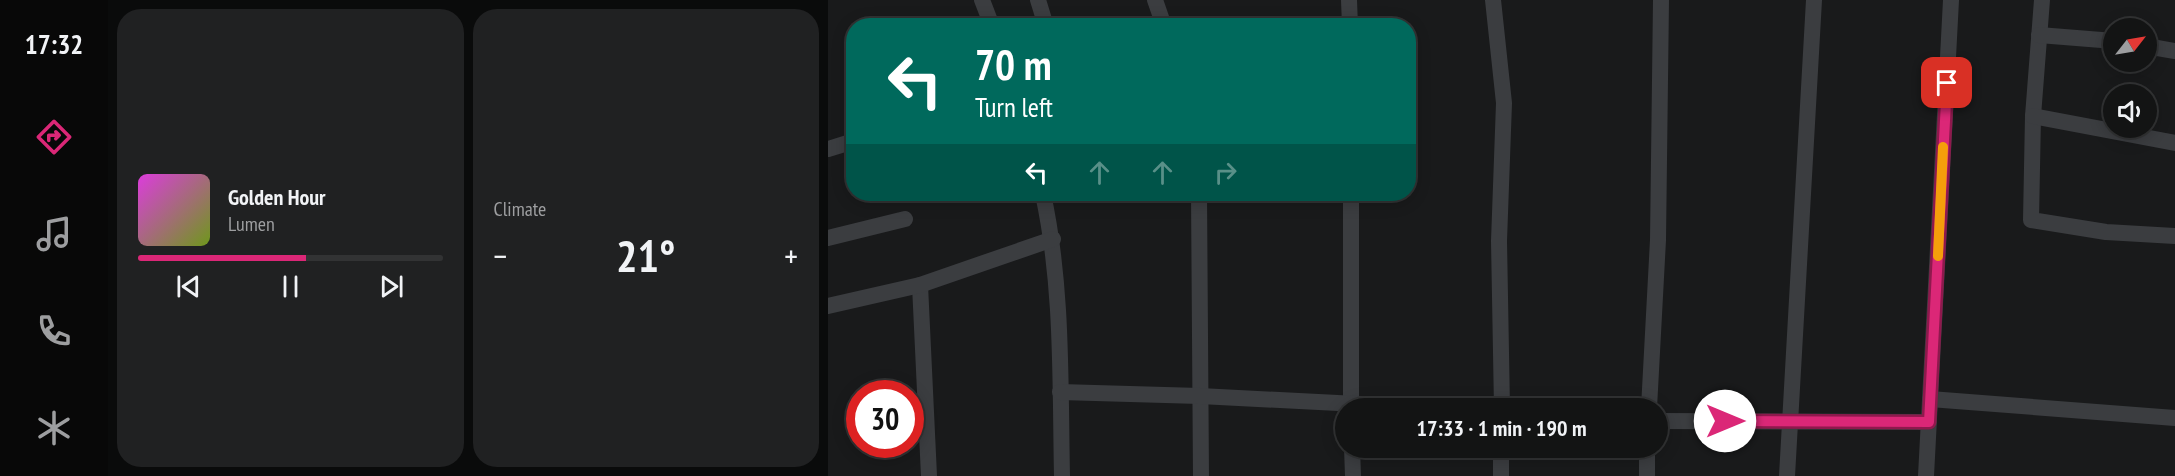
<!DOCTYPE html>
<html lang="en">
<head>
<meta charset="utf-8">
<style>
	:root { --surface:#131414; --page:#202122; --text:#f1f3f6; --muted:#9d9ea0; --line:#323334; --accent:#db2777 }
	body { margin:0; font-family:"PT Sans Narrow",sans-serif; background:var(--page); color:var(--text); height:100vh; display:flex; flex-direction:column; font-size:22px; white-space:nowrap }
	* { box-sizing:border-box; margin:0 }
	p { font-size:20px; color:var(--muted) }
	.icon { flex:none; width:33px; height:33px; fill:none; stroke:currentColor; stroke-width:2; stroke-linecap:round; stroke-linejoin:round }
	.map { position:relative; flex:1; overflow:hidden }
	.sheet { display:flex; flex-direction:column; gap:9px; padding:9px; background:#0a0b0b; width:720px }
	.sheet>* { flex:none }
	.top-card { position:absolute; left:18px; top:18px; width:570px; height:183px; border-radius:24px; box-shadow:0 3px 15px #0003,0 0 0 2px var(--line); background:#00695c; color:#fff; overflow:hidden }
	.needle { width:39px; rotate:59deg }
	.tools { position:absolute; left:1275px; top:18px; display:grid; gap:12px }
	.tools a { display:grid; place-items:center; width:54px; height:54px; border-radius:50%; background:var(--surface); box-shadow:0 3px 15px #0003,0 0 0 2px var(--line); font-size:30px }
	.speed { position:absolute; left:18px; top:380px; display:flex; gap:12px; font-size:30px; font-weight:700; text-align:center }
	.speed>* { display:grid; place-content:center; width:78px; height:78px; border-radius:50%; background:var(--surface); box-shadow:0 3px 15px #0003,0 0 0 2px var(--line); line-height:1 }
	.speed .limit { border:9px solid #d22; background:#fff; color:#111 }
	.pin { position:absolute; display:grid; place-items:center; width:51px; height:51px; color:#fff; margin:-26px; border-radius:12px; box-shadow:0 3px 9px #0006 }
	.me { position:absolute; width:66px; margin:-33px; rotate:90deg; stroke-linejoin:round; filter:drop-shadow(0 0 4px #0008) }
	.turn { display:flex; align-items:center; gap:21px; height:126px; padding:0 30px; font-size:27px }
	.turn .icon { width:78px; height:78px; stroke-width:2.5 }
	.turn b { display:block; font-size:42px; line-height:51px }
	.lanes { display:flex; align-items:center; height:57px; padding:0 30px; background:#0003; justify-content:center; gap:30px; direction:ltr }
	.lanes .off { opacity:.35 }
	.big { font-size:45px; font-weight:700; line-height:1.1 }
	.sheet .widget { flex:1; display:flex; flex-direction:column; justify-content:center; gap:9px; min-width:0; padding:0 21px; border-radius:24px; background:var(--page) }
	.song { display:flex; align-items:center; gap:18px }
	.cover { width:72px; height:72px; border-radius:9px; background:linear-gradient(135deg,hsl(300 70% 55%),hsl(80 70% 35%)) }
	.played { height:6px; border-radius:3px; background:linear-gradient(90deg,var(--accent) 55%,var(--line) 55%) }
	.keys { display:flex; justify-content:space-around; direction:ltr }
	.heat { display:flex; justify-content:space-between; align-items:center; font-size:33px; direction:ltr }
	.sheet .tiles { flex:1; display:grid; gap:9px; grid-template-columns:repeat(2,1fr) }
	.trip { position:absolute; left:507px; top:398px; width:333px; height:60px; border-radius:30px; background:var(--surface); box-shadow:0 3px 15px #0003,0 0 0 2px var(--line); font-weight:700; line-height:60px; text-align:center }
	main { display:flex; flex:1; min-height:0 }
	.menu { display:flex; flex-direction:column; width:108px; justify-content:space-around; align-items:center; background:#080808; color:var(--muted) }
	.menu .icon { width:42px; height:42px }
	.menu .selected { color:var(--accent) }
	.menu b { font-size:27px; color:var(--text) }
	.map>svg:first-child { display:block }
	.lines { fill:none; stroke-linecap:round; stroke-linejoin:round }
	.street { stroke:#3b3d40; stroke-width:16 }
	.route-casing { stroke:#8e194d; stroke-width:15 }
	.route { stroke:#db2777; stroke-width:10 }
	.slow { stroke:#f59e0b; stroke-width:10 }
</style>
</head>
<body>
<main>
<nav class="menu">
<b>17:32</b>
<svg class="icon selected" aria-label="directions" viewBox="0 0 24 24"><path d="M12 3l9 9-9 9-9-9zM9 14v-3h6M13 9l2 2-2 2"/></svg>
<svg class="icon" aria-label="music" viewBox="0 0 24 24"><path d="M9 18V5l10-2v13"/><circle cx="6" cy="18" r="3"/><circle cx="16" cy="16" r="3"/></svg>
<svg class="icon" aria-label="phone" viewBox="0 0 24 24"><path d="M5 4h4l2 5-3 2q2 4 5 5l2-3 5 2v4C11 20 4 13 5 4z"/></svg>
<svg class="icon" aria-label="climate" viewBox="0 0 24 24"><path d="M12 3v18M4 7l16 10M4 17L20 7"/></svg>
</nav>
<section class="sheet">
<div class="tiles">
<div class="widget">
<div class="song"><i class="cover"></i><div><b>Golden Hour</b><p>Lumen</p></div></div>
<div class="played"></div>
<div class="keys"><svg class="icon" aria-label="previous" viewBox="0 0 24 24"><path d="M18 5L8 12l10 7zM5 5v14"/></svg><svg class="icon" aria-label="pause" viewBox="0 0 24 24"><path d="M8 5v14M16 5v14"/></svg><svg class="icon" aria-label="next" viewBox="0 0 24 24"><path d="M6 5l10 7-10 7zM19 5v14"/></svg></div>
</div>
<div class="widget"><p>Climate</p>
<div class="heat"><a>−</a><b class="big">21°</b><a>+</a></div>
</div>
</div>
</section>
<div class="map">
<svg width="1347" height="476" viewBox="0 0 1347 476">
	<rect width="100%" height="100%" fill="#191a1b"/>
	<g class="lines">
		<g class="street">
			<path d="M 154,0 L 164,26"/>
			<path d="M 210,0 L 218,26"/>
			<path d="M 327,0 L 336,26"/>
			<path d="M 521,0 L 522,26"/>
			<path d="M 665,0 L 676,103 L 671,241 L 674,408"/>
			<path d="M 1214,0 L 1205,116 L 1203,220 L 1278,232 L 1347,236"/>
			<path d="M 1211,35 L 1286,41"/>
			<path d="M 1318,46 L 1347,51"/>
			<path d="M 1205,116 L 1347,143"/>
			<path d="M 0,149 L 26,141"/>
			<path d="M 215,194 C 235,287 232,381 234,476"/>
			<path d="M 371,194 L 373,476"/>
			<path d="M 523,194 L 523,408"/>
			<path d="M 0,238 L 77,219"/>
			<path d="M 92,285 L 101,476"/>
			<path d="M 0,306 L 92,285 L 225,239"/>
			<path d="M 232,392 L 372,396 L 607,408"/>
			<path d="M 1102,399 L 1347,418"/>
			<path d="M 821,408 L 830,240 L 833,0"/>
			<path d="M 830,421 L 1101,422"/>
			<path d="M 524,447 L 525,476"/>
			<path d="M 673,476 L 673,447"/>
			<path d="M 819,476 L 819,447"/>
			<path d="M 959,476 L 986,0"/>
			<path d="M 1098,476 L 1123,0"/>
		</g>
	</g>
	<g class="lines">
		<defs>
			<path id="route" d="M 897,421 L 1101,422 L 1119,83"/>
		</defs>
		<use href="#route" class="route-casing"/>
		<use href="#route" class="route"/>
		<path class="slow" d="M 1110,256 L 1115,147"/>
	</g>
</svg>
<div class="tools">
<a><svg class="needle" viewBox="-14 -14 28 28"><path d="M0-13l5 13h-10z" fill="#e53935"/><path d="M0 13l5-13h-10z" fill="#9d9ea0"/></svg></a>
<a><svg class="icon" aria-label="sound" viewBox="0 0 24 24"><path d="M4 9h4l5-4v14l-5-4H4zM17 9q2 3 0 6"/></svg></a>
</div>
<div class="speed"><div class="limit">30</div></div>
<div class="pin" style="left:1119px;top:83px;background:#d93025"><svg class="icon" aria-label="arrive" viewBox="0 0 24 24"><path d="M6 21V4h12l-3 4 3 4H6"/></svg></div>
<svg class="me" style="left:897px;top:421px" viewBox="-20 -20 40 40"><circle r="19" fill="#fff"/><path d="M0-13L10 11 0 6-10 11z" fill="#db2777"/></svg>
<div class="trip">17:33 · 1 min · 190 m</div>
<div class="top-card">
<div class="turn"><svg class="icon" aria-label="left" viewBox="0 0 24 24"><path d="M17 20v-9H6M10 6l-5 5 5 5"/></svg><div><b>70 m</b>Turn left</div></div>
<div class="lanes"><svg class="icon" aria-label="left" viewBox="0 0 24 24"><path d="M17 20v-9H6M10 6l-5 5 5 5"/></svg><svg class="icon off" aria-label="ahead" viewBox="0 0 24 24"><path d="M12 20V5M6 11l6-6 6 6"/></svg><svg class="icon off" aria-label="ahead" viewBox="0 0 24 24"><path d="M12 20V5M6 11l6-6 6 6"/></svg><svg class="icon off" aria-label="right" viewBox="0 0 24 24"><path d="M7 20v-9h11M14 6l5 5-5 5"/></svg></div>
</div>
</div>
</main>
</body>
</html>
